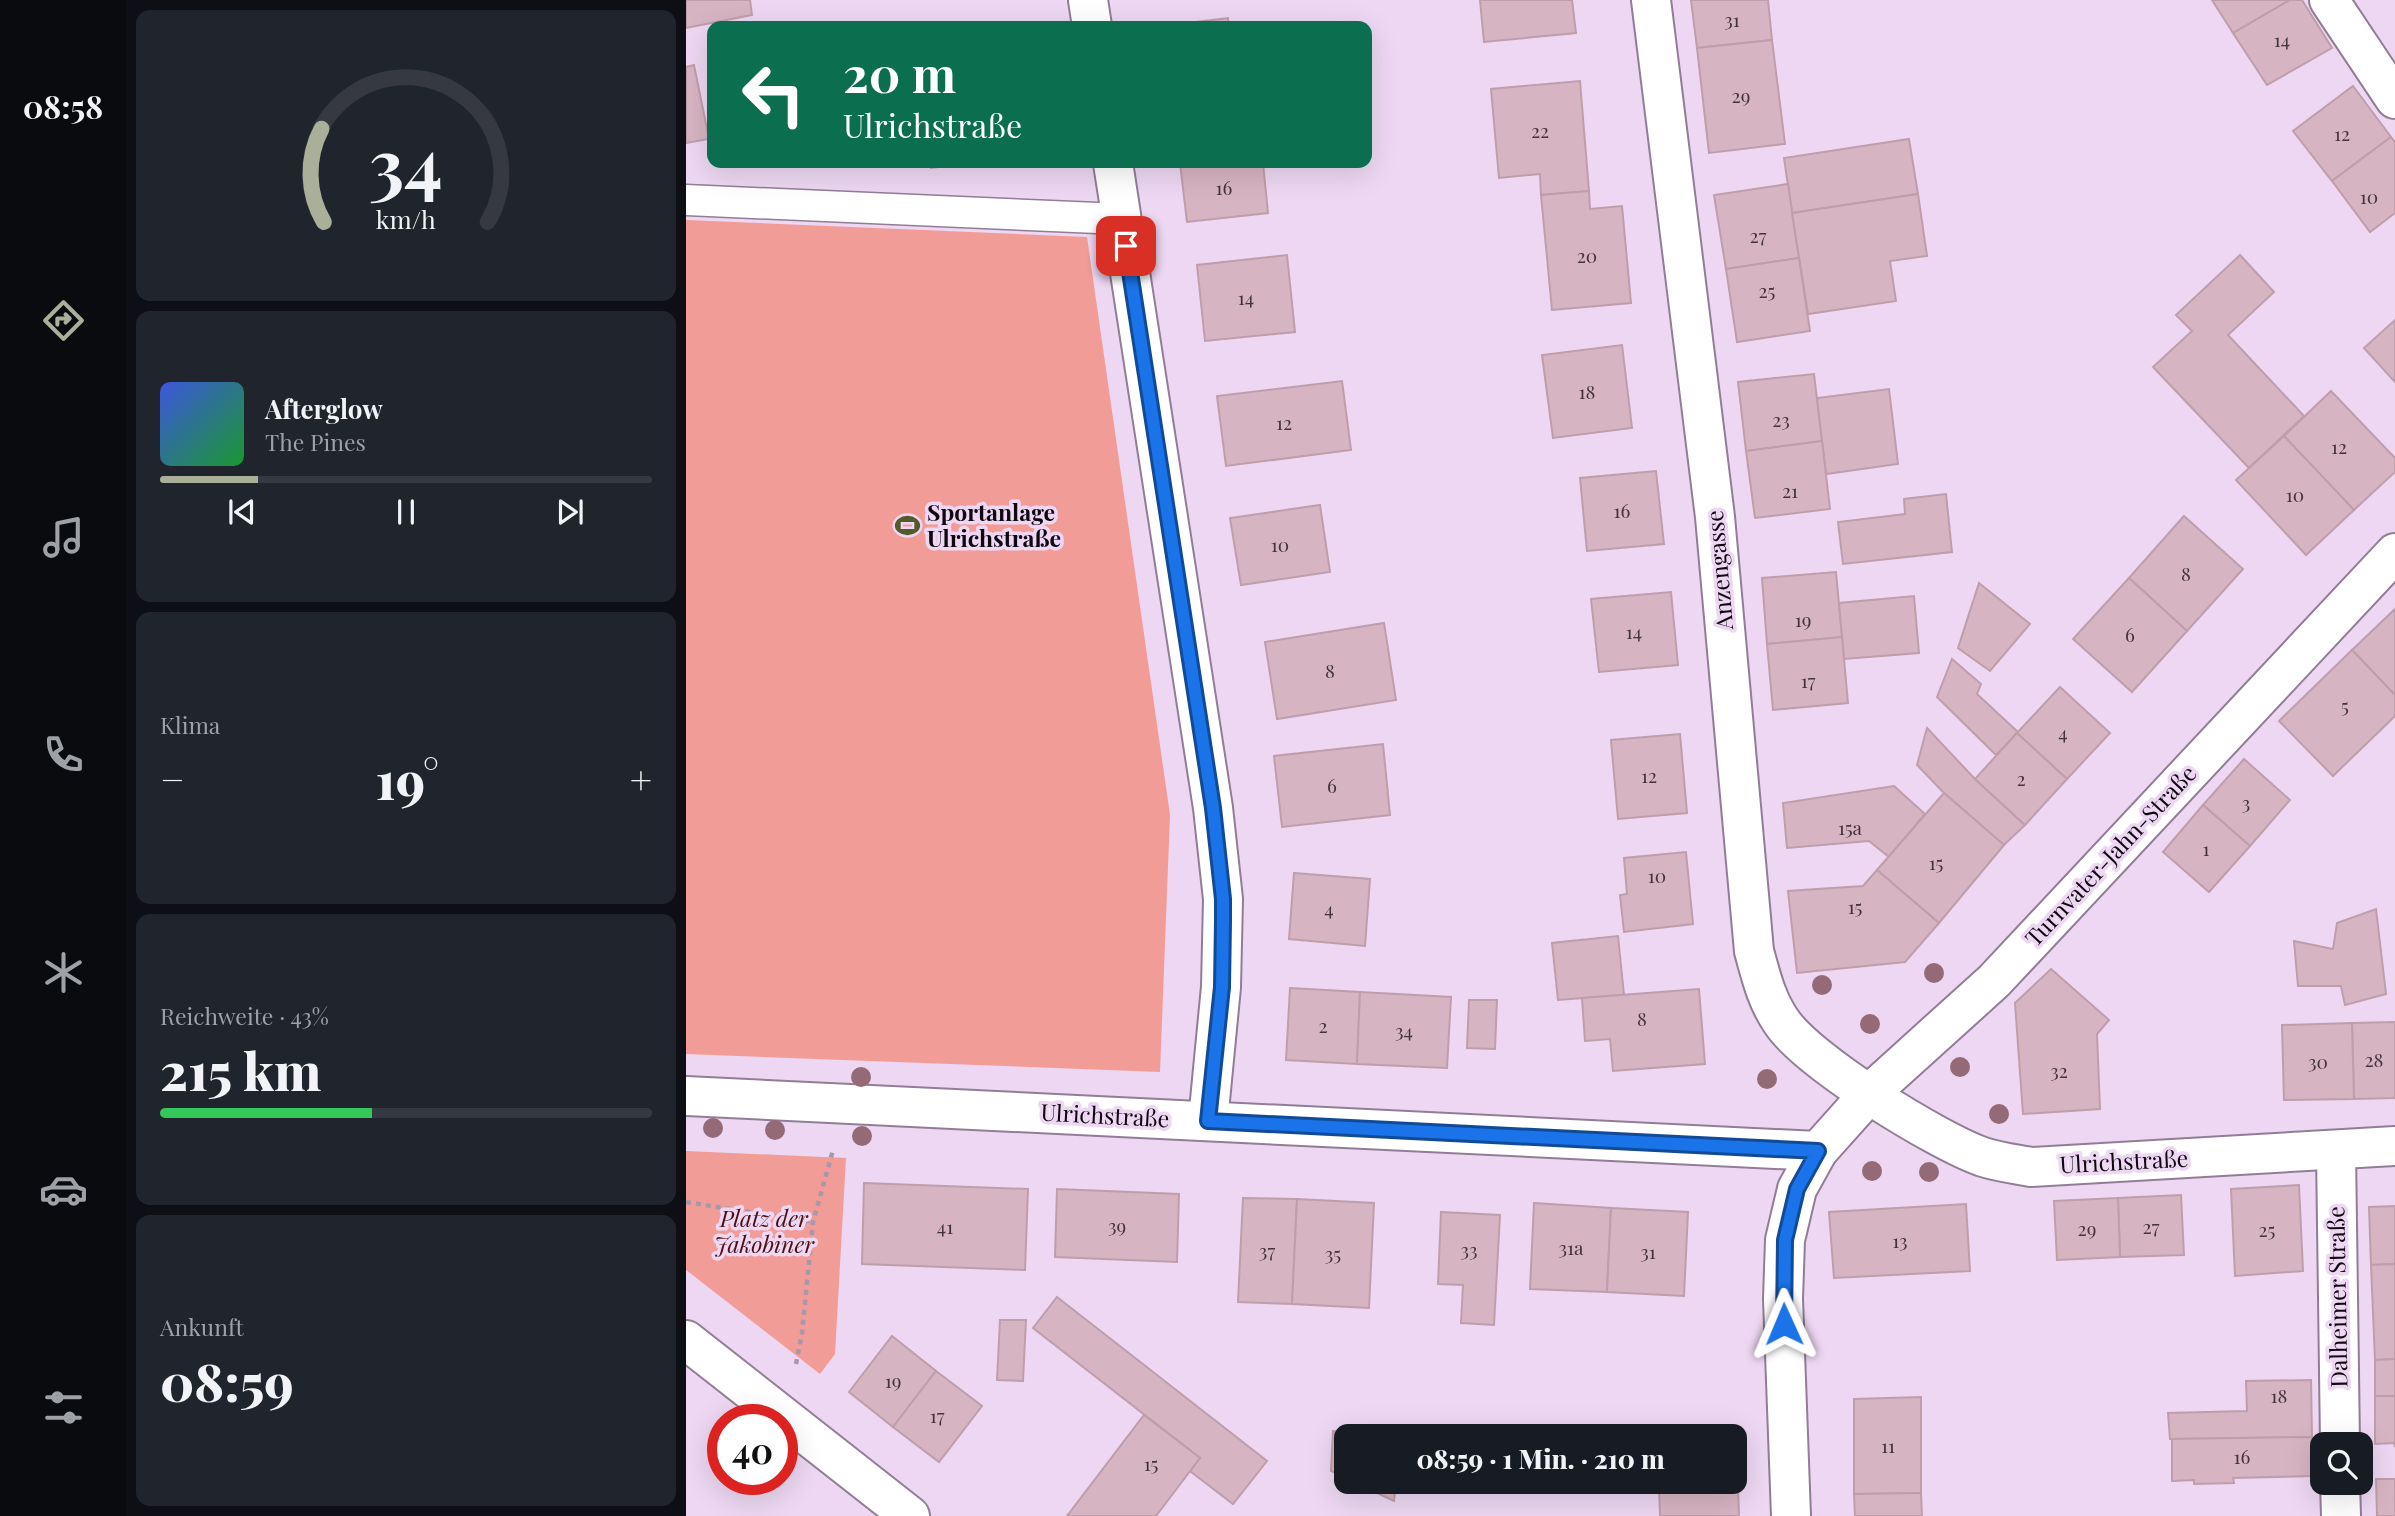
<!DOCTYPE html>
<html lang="de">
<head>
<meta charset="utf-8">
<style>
	:root { --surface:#171b24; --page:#20242c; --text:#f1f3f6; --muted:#9ea1a6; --line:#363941; --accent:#aaaf9a }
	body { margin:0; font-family:"Playfair Display",serif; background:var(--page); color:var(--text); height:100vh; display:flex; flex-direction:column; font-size:26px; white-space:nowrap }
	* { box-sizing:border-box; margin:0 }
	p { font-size:23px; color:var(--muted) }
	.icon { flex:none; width:38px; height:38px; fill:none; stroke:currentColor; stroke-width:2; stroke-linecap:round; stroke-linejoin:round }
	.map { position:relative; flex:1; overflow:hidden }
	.side { display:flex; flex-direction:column; gap:10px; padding:10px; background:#0d0f14; width:560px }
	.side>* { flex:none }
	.guide { position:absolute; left:21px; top:21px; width:665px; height:147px; border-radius:14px; box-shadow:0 7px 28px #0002; background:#0b6e4f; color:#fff; overflow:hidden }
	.tools { position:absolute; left:1624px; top:1432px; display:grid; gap:14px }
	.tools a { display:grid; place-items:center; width:63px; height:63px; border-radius:14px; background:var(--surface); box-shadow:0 7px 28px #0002; font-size:35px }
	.speed { position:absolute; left:21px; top:1404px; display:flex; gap:14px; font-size:35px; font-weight:700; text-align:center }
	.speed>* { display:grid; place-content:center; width:91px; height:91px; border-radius:50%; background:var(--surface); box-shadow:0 7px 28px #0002; line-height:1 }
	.speed .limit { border:10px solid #d22; background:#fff; color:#111 }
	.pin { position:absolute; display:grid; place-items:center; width:60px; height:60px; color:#fff; margin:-30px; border-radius:14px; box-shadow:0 4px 10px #0006 }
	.me { position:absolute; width:77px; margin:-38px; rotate:359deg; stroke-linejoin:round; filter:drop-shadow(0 0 5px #0008) }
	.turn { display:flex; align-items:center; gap:24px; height:147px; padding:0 21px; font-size:32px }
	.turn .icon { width:91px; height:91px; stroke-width:2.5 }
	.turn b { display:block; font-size:49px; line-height:60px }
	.big { font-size:52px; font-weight:800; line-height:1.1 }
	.side .widget { flex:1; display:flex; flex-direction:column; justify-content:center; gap:10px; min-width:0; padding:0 24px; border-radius:14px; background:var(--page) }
	.side .dial { align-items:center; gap:0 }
	.dial svg { height:182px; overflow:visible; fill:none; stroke:var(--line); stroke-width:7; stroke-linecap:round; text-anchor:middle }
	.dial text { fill:var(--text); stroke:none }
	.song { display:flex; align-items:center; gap:21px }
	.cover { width:84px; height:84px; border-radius:10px; background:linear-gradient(135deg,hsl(230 70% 55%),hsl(130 70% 35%)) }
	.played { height:7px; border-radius:4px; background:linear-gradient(90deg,var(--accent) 20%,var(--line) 20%) }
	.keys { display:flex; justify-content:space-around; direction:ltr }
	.heat { display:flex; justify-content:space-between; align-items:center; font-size:38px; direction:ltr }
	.charge { height:10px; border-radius:5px; background:linear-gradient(90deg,#34c759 43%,var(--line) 0) }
	.trip { position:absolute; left:648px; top:1424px; width:413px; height:70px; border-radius:14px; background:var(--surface); box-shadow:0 7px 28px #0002; font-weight:800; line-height:70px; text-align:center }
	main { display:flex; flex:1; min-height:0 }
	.dock { display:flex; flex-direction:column; width:126px; justify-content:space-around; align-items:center; background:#090b0e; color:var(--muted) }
	.dock .icon { width:49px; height:49px }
	.dock .active { color:var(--accent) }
	.dock b { font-size:32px; color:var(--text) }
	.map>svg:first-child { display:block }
	.green { fill:#f19c97 }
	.building { fill:#d7b4c2; stroke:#bf9eab; stroke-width:2 }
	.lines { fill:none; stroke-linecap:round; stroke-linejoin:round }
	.service-casing { stroke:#927d96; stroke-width:33 }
	.minor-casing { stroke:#927d96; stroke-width:42 }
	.tertiary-casing { stroke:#927d96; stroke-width:42 }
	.path { stroke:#a897ac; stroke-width:4.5; stroke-dasharray:5 5; stroke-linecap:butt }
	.service { stroke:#fff; stroke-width:30 }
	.minor { stroke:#fff; stroke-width:38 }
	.tertiary { stroke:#fff; stroke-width:38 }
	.tree { fill:#956a77 }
	.route-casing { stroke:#114b97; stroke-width:18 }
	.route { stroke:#1a73e8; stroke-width:12 }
	.labels { text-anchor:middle; stroke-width:7; stroke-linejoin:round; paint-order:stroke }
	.number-label { font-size:19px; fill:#42333d }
	.poi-label { font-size:23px; font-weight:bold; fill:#100811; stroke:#edd7f2; text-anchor:start }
	.street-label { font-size:23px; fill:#100811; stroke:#edd7f2 }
	.park-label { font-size:23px; font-style:italic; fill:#4d1012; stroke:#edd7f2 }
</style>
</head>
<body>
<main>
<nav class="dock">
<b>08:58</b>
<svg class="icon active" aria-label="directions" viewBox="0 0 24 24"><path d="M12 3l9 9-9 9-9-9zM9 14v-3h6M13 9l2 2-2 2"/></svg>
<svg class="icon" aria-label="music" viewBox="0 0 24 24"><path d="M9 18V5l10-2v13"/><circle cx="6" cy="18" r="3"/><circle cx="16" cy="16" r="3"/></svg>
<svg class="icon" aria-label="phone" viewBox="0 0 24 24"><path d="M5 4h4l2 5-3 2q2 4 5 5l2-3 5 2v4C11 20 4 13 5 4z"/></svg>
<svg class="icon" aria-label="climate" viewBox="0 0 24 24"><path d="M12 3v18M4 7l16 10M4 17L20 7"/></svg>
<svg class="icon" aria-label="car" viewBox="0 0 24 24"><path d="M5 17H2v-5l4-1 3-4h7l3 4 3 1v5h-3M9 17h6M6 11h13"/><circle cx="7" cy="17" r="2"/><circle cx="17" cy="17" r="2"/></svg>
<svg class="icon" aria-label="filters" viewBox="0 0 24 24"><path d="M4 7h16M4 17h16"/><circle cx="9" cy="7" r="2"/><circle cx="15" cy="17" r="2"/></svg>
</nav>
<section class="side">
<div class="widget dial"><svg viewBox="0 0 100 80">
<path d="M14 69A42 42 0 1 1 86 69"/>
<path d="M14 69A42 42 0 0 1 13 28" stroke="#aaaf9a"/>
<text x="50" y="56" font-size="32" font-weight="700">34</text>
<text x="50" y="72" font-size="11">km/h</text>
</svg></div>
<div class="widget">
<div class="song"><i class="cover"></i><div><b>Afterglow</b><p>The Pines</p></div></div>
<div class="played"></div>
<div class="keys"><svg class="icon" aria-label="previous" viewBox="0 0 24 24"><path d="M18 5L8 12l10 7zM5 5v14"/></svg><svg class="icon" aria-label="pause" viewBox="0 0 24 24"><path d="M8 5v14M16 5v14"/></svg><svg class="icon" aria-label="next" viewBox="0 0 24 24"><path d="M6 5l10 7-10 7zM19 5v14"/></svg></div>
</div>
<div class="widget"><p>Klima</p>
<div class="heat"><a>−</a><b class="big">19°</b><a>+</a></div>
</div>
<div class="widget"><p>Reichweite · 43%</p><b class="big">215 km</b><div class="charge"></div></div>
<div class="widget"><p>Ankunft</p><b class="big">08:59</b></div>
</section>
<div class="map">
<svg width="1709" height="1516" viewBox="0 0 1709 1516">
	<rect width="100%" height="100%" fill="#edd7f2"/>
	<g class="green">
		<path d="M 0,220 L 401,237 L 484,815 L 474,1072 L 0,1054 Z"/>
		<path d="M 0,1151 L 160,1158 L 149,1354 L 134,1374 L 0,1270 Z"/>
	</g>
	<g class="building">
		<path d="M 0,0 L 64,0 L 66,15 L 0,28 Z"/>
		<path d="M 794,0 L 886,0 L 890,33 L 798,42 Z"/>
		<path d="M 1005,0 L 1082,0 L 1086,40 L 1011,48 Z"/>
		<path d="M 1526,0 L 1604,0 L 1547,33 Z"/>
		<path d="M 1604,0 L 1616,0 L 1646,48 L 1581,85 L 1547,33 Z"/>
		<path d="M 542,18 L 543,26 L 476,26 Z"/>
		<path d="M 1086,40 L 1099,144 L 1023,153 L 1011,48 Z"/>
		<path d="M 8,65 L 23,139 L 0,143 L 0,67 Z"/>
		<path d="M 894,81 L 903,191 L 855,195 L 854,174 L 813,178 L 805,89 Z"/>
		<path d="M 1667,86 L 1705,137 L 1646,181 L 1607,131 Z"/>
		<path d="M 1705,137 L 1709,142 L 1709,213 L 1684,232 L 1646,181 Z"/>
		<path d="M 1223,139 L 1232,194 L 1106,213 L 1098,158 Z"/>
		<path d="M 245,163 L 288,163 L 245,168 Z"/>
		<path d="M 494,163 L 577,163 L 582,213 L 501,222 Z"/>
		<path d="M 1102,184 L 1113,258 L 1040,269 L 1028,195 Z"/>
		<path d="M 903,191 L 904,209 L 936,206 L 945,303 L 866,310 L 855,195 Z"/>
		<path d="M 1232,194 L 1241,256 L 1204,261 L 1210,301 L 1122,314 L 1106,213 Z"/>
		<path d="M 601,255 L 609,332 L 519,341 L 511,265 Z"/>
		<path d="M 1554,255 L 1588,292 L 1542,335 L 1618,416 L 1563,468 L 1467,367 L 1506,331 L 1490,315 Z"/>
		<path d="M 1113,258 L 1124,331 L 1051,342 L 1040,269 Z"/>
		<path d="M 1709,320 L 1709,382 L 1678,348 Z"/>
		<path d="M 936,345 L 946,428 L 867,438 L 856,355 Z"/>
		<path d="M 1128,374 L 1136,441 L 1060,451 L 1052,382 Z"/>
		<path d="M 656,381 L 665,450 L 540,466 L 531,396 Z"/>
		<path d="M 1203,389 L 1212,464 L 1140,474 L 1131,398 Z"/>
		<path d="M 1645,391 L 1709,458 L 1709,472 L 1668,510 L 1598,436 Z"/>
		<path d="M 1598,436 L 1668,510 L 1620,555 L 1550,480 Z"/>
		<path d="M 1136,441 L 1144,509 L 1069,518 L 1060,451 Z"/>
		<path d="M 970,471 L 978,544 L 901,551 L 894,478 Z"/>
		<path d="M 1260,494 L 1266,552 L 1157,564 L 1152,522 L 1219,514 L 1218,499 Z"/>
		<path d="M 634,505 L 644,572 L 555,585 L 544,518 Z"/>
		<path d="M 1498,516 L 1557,569 L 1501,631 L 1443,578 Z"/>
		<path d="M 1150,572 L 1156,637 L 1081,644 L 1076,578 Z"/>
		<path d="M 1443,578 L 1501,631 L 1446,692 L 1387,639 Z"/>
		<path d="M 1293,583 L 1344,624 L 1304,671 L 1272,648 Z"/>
		<path d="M 985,592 L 992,665 L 913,672 L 905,599 Z"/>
		<path d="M 1228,596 L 1233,653 L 1158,659 L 1153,603 Z"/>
		<path d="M 1709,609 L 1709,695 L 1666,650 Z"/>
		<path d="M 698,623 L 710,700 L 591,719 L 579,642 Z"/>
		<path d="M 1156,637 L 1162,703 L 1087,710 L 1081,644 Z"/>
		<path d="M 1666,650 L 1709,695 L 1709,716 L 1647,776 L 1593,721 Z"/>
		<path d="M 1266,659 L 1295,684 L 1291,694 L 1332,732 L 1310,755 L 1251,697 Z"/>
		<path d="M 1374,687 L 1424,733 L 1381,779 L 1331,733 Z"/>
		<path d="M 1241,728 L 1289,779 L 1339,825 L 1318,845 L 1258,793 L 1231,765 Z"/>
		<path d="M 1331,733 L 1381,779 L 1339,825 L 1289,779 Z"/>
		<path d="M 994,734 L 1001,813 L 932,819 L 925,740 Z"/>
		<path d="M 697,744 L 704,815 L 596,827 L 588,756 Z"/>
		<path d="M 1558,759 L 1604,800 L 1564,846 L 1517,805 Z"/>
		<path d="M 1208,786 L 1239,814 L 1203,857 L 1183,841 L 1101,848 L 1097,803 Z"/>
		<path d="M 1258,793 L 1318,845 L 1253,923 L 1191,870 Z"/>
		<path d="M 1517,805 L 1564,846 L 1523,892 L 1477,852 Z"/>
		<path d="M 1000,852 L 1007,924 L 938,932 L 934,895 L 941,894 L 938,858 Z"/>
		<path d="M 1191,870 L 1253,923 L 1219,962 L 1111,973 L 1102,891 L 1177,886 Z"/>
		<path d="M 608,873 L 684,879 L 679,946 L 603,939 Z"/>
		<path d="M 1690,909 L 1700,994 L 1659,1005 L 1655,986 L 1612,986 L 1608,941 L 1647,949 L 1651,923 Z"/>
		<path d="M 932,936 L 938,995 L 872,1000 L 866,943 Z"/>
		<path d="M 1365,969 L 1423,1020 L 1411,1034 L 1414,1109 L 1337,1114 L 1329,1003 Z"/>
		<path d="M 604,988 L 674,992 L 671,1064 L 600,1060 Z"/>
		<path d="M 1013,989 L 1019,1064 L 927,1071 L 924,1039 L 899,1041 L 896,998 Z"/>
		<path d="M 674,992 L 765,997 L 761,1068 L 671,1064 Z"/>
		<path d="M 783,1000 L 811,1000 L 809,1049 L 781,1048 Z"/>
		<path d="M 1709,1022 L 1709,1098 L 1668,1099 L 1666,1023 Z"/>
		<path d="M 1666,1023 L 1668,1099 L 1598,1100 L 1596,1025 Z"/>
		<path d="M 178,1183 L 342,1189 L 339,1270 L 176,1264 Z"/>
		<path d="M 1613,1185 L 1617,1271 L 1549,1276 L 1545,1189 Z"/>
		<path d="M 371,1189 L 493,1194 L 491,1262 L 369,1257 Z"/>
		<path d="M 1495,1195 L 1498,1255 L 1434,1257 L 1432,1198 Z"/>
		<path d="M 557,1198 L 611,1199 L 606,1304 L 552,1302 Z"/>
		<path d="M 1432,1198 L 1434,1257 L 1371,1260 L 1368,1201 Z"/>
		<path d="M 611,1199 L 688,1203 L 683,1308 L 606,1304 Z"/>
		<path d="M 848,1203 L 925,1208 L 921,1292 L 844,1289 Z"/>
		<path d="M 1280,1204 L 1284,1271 L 1148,1278 L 1143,1212 Z"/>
		<path d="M 1709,1206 L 1709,1264 L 1685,1265 L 1683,1207 Z"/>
		<path d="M 925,1208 L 1002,1212 L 998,1296 L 921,1292 Z"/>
		<path d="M 755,1212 L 814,1215 L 808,1325 L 775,1323 L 777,1285 L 752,1284 Z"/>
		<path d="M 1709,1264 L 1709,1359 L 1689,1360 L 1685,1265 Z"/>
		<path d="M 371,1297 L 581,1461 L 547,1504 L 504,1471 L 514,1458 L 347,1328 Z"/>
		<path d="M 314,1320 L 340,1320 L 337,1381 L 311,1380 Z"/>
		<path d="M 206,1336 L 250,1371 L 207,1427 L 163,1392 Z"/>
		<path d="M 1709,1359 L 1709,1396 L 1689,1396 L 1689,1360 Z"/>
		<path d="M 250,1371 L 296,1406 L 253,1462 L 207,1427 Z"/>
		<path d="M 1625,1380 L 1626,1437 L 1484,1439 L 1482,1413 L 1561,1411 L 1560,1381 Z"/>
		<path d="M 1689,1396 L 1709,1396 L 1709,1447 L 1708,1443 L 1689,1444 Z"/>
		<path d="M 1235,1397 L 1235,1493 L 1168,1494 L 1168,1399 Z"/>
		<path d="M 458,1415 L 514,1458 L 470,1516 L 381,1516 Z"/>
		<path d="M 1050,1429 L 1053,1516 L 974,1516 L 973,1482 L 1048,1482 L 1048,1437 L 972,1437 L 971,1432 Z"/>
		<path d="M 647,1431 L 714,1433 L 714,1437 L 660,1437 L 660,1478 L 645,1471 Z"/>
		<path d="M 1626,1437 L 1627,1476 L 1547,1478 L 1548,1483 L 1508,1484 L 1508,1480 L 1486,1481 L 1486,1439 Z"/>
		<path d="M 1690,1479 L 1709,1479 L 1709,1516 L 1691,1516 Z"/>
		<path d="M 668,1482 L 710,1482 L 708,1501 Z"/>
		<path d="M 1235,1493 L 1236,1516 L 1169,1516 L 1168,1494 Z"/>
	</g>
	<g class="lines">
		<defs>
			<path id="service" d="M 0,200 L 435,219"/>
			<g id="minor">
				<path d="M 402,0 L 406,26"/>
				<path d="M 965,0 L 1029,517 L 1068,951 C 1075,976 1080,999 1095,1021 C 1121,1061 1251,1141 1297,1157 C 1312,1162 1329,1164 1345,1167 L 1709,1146"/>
				<path d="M 1643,0 L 1709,99"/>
				<path d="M 427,163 L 527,808 L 537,899 L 535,987 L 522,1121"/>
				<path d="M 0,1096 L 1132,1151"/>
				<path d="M 1650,1151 L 1654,1444"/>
				<path d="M 0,1340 L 224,1516"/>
				<path d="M 1654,1482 L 1655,1516"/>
			</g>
			<path id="tertiary" d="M 1105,1516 L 1097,1299 L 1099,1240 L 1111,1189 L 1132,1151 L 1183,1094 L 1308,981 L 1709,553"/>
		</defs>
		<use href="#service" class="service-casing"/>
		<use href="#minor" class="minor-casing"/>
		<use href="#tertiary" class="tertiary-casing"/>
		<g class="path">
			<path d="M 0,1202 L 127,1222"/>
			<path d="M 110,1364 L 116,1333 L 127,1222 L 147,1150"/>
		</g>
		<use href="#service" class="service"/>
		<use href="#minor" class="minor"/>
		<use href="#tertiary" class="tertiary"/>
	</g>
	<g class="tree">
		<circle cx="1248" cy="973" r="10"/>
		<circle cx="1136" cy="985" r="10"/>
		<circle cx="1184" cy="1024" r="10"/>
		<circle cx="1274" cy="1067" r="10"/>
		<circle cx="175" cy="1077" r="10"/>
		<circle cx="1081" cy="1079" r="10"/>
		<circle cx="1313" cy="1114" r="10"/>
		<circle cx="27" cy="1128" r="10"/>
		<circle cx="89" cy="1130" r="10"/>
		<circle cx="176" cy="1136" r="10"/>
		<circle cx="1186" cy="1171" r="10"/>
		<circle cx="1243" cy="1172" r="10"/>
	</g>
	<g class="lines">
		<defs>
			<path id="route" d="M 440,246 L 527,808 L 537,899 L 537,921 L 536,987 L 522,1121 L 1132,1151 L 1111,1189 L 1099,1240 L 1098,1324"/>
		</defs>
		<use href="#route" class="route-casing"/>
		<use href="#route" class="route"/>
	</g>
	<defs>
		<symbol id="stadium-bare" viewBox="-9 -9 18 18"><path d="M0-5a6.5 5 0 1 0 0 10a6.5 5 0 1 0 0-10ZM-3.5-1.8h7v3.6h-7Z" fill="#535b2a" stroke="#edd7f2" stroke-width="2.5" paint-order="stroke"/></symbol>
	</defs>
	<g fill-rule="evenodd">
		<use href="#stadium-bare" x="204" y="508" width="35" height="35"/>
	</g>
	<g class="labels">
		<g class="number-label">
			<text x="1046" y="27">31</text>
			<text x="1596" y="47">14</text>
			<text x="1055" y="103">29</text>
			<text x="854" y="138">22</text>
			<text x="1656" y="141">12</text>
			<text x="538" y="195">16</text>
			<text x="1683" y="204">10</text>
			<text x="1072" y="243">27</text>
			<text x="901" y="263">20</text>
			<text x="1081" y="298">25</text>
			<text x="560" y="305">14</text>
			<text x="901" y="399">18</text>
			<text x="1095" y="427">23</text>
			<text x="598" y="430">12</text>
			<text x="1653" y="454">12</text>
			<text x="1104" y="498">21</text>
			<text x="1609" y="502">10</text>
			<text x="936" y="518">16</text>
			<text x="594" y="552">10</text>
			<text x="1500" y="581">8</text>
			<text x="1117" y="627">19</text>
			<text x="948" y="639">14</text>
			<text x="1444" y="642">6</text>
			<text x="644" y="678">8</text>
			<text x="1122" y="688">17</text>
			<text x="1659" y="713">5</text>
			<text x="1377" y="740">4</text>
			<text x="963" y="783">12</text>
			<text x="1335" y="786">2</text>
			<text x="646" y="793">6</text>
			<text x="1560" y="810">3</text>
			<text x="1164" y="835">15a</text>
			<text x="1520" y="856">1</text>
			<text x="1250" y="870">15</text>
			<text x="971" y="883">10</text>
			<text x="1169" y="914">15</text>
			<text x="643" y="916">4</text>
			<text x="956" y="1026">8</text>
			<text x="637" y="1033">2</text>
			<text x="718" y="1038">34</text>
			<text x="1688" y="1067">28</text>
			<text x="1632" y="1069">30</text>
			<text x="1373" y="1078">32</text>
			<text x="431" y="1233">39</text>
			<text x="259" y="1234">41</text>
			<text x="1465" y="1234">27</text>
			<text x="1401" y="1236">29</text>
			<text x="1581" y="1237">25</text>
			<text x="1214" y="1248">13</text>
			<text x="885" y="1255">31a</text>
			<text x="783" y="1257">33</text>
			<text x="581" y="1258">37</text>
			<text x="962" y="1259">31</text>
			<text x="647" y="1261">35</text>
			<text x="207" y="1388">19</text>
			<text x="1593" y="1403">18</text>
			<text x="251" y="1423">17</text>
			<text x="1202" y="1453">11</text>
			<text x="1556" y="1464">16</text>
			<text x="465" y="1471">15</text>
		</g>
		<g class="poi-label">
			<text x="241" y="521">Sportanlage<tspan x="241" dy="26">Ulrichstraße</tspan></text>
		</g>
		<g class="street-label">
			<text transform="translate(1034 570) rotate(-95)" y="8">Anzengasse</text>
			<text transform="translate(1425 856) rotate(-47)" y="8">Turnvater-Jahn-Straße</text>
			<text transform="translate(419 1116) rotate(3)" y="8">Ulrichstraße</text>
			<text transform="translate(1438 1162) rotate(-3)" y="8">Ulrichstraße</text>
			<text transform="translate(1652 1297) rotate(-91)" y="8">Dalheimer Straße</text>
		</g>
		<g class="park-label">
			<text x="78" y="1227">Platz der<tspan x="78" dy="26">Jakobiner</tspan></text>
		</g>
	</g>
</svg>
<div class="tools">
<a><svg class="icon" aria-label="search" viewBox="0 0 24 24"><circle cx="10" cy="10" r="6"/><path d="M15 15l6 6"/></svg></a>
</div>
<div class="speed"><div class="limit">40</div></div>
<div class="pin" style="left:440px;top:246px;background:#d93025"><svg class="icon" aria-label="arrive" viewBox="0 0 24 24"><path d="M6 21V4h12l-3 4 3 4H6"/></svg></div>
<svg class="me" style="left:1098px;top:1324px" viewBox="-20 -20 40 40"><path d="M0-17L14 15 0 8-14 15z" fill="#1a73e8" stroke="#fff" stroke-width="4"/></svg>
<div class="trip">08:59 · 1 Min. · 210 m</div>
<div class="guide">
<div class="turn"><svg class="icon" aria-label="left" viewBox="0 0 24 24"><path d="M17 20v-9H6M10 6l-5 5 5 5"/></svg><div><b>20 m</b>Ulrichstraße</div></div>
</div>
</div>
</main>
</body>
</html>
